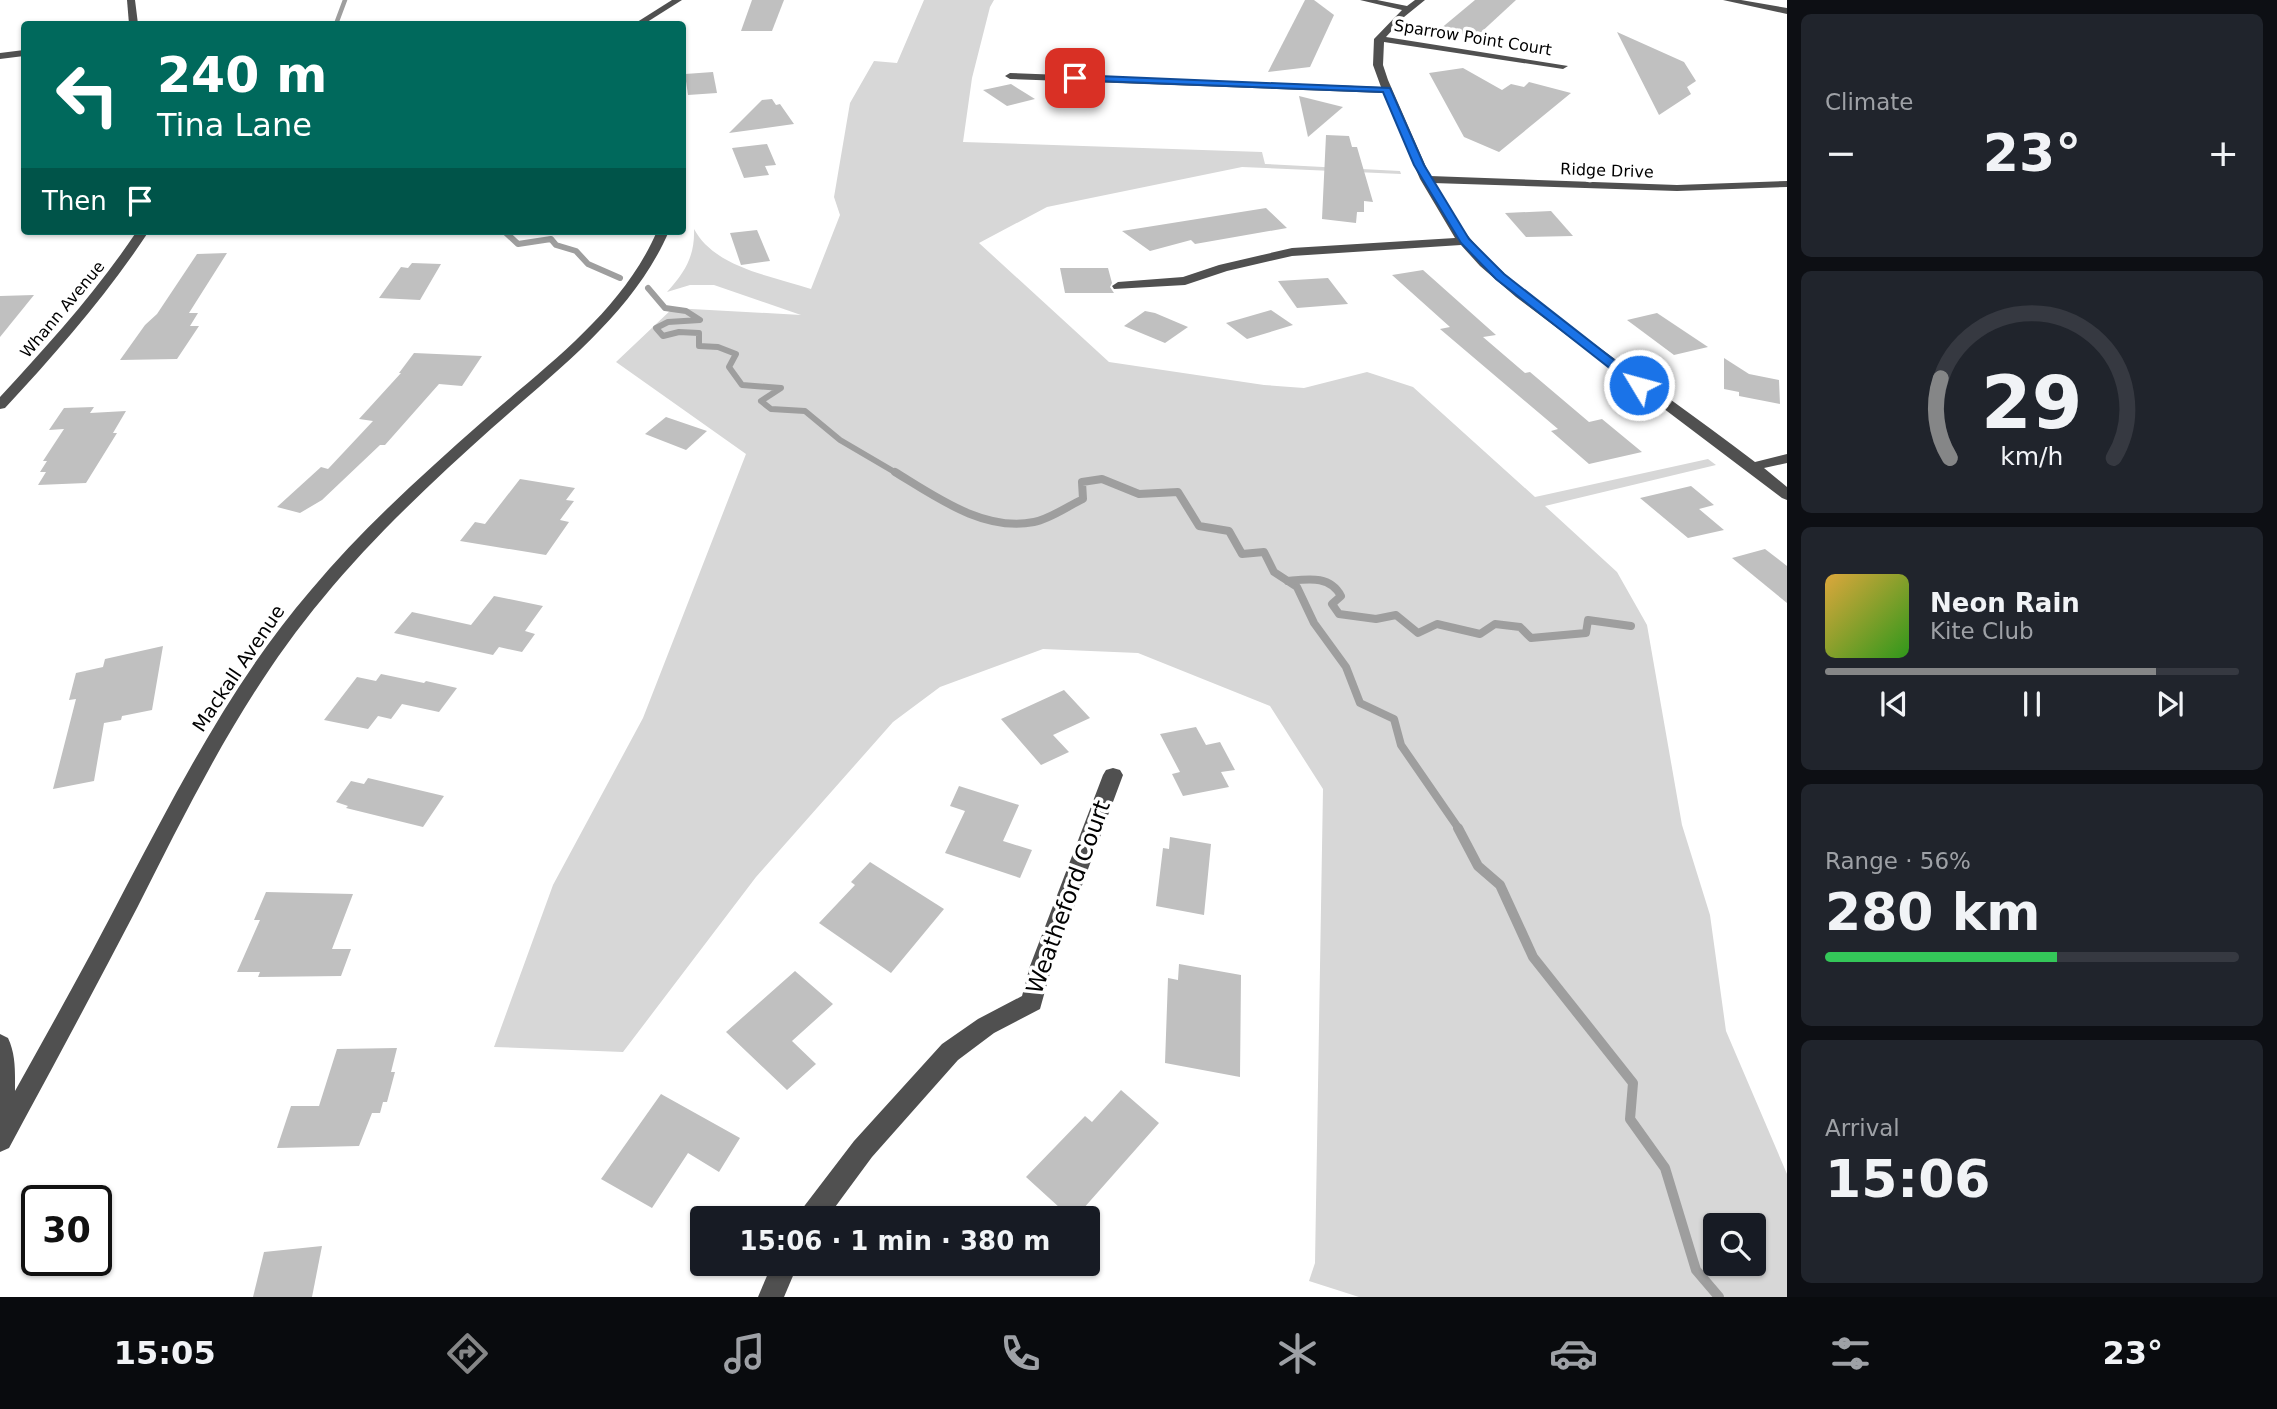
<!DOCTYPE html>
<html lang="en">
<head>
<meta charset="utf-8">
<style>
	:root { --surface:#171b24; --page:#20242c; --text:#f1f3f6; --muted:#9ea1a6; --line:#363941; --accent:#858687 }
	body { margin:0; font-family:"DejaVu Sans",sans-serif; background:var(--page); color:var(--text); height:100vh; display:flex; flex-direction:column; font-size:26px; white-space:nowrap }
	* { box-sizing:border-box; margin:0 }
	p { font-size:23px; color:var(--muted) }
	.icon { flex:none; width:38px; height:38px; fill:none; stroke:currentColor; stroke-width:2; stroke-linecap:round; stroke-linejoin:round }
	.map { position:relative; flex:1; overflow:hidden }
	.details { display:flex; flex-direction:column; gap:14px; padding:14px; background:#0d0f14; width:490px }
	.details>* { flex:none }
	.banner { position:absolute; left:21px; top:21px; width:665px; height:214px; border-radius:7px; box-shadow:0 2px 5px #0004; background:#00695c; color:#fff; overflow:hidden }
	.controls { position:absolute; left:1703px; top:1213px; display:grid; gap:14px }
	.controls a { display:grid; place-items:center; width:63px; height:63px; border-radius:7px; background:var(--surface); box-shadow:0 2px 5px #0004; font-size:35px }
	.speed { position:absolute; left:21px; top:1185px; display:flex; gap:14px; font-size:35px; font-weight:700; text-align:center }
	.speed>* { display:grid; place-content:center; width:91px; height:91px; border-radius:50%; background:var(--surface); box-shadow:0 2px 5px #0004; line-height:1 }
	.speed .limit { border:4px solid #111; border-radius:10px; background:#fff; color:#111 }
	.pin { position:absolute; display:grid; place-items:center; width:60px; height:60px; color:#fff; margin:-30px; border-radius:14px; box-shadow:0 4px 10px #0006 }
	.me { position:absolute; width:77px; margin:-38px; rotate:307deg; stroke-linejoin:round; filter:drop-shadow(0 0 5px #0008) }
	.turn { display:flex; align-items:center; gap:24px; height:147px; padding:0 21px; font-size:32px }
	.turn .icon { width:91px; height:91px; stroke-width:2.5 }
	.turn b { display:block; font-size:49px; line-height:60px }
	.then { display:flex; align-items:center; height:66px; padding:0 21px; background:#0003; gap:14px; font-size:26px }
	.big { font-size:52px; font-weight:700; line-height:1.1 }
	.details .widget { flex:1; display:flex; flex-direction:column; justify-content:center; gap:10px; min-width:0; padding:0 24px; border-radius:10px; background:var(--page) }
	.details .dial { align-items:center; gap:0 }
	.dial svg { height:182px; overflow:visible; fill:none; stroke:var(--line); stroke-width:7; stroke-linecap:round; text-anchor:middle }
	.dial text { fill:var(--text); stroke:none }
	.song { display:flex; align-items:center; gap:21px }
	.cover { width:84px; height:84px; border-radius:10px; background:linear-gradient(135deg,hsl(40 70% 55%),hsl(110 70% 35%)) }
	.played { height:7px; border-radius:4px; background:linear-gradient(90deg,var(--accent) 80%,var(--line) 80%) }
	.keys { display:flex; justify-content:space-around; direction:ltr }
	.heat { display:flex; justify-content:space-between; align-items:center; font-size:38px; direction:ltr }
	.charge { height:10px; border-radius:5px; background:linear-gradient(90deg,#34c759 56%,var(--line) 0) }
	.trip { position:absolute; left:690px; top:1206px; width:410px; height:70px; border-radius:7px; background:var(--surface); box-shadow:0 2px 5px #0004; font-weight:700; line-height:70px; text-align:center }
	.tab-bar { display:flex; height:112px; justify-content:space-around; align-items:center; background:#090b0e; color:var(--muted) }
	.tab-bar .icon { width:49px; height:49px }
	.tab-bar .on { color:var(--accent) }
	.tab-bar b { font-size:32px; color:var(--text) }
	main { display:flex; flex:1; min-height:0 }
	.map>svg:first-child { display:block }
	.green { fill:#d7d7d7; fill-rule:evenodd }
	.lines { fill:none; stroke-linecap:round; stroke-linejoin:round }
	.stream-far3 { stroke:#9e9e9e; stroke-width:4.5 }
	.stream-far2 { stroke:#9e9e9e; stroke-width:6 }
	.stream-far1 { stroke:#9e9e9e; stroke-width:8 }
	.stream { stroke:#9e9e9e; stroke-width:10 }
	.building { fill:#c0c0c0 }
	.minor { fill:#505050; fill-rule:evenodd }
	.route { fill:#1a73e8; stroke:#114b97; stroke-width:2 }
	.labels { text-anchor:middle; stroke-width:7; stroke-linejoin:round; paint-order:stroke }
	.far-street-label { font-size:16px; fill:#000; stroke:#fff }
	.street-label { font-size:19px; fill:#000; stroke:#fff }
	.near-street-label { font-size:23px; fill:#000; stroke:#fff }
</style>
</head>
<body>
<main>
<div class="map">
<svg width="1787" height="1297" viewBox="0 0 1787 1297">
	<rect width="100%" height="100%" fill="#fff"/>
	<path class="green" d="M 924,0 L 994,0 L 990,7 L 972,78 L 963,142 L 1262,152 L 1265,164 L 1400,171 L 1401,174 L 1242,167 L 1047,207 L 979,243 L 1109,362 L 1264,385 L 1304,388 L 1367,372 L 1413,387 L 1535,497 L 1708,459 L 1716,465 L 1545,506 L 1617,572 L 1647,625 L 1682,825 L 1710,915 L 1726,1031 L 1787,1174 L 1787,1297 L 1359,1297 L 1309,1281 L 1315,1263 L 1323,789 L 1270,706 L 1138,653 L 1043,649 L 940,687 L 893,722 L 756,877 L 623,1052 L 494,1047 L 553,885 L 643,718 L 746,454 L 616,362 L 673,308 L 801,315 L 714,285 L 690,285 L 667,292 C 685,272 695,256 694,229 C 715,268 772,276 811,289 L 840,215 L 834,197 L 850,103 L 874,61 L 897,63 ZM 1715,1225 L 1754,1225 L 1754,1264 L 1715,1264 Z"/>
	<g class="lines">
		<path class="stream-far3" d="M 336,24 L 345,0"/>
		<g class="stream-far2">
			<path d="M 504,231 L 518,244 L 551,239 L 556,245 L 576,251 L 588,264 L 620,278"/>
			<path d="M 648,288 L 665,308 L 686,311 L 700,320 L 668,322 L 656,328 L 663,336 L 679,332 L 699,333 L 699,346 L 718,347 L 736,354 L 729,367 L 742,385 L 781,388 L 761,401 L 771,409 L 805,411 L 840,440 L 898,474"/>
		</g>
		<g class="stream-far1">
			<path d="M 895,472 C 936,497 984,532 1034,522 C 1050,519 1068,506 1083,499 L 1082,482 L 1102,479 L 1139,494 L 1178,492 L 1199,526 L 1229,531 L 1242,554 L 1264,552 L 1274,572 L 1297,587 L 1314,623 L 1346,667 L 1360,703 L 1394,719 L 1401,745 L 1459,829"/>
			<path d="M 1288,581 C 1308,579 1330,575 1341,596 L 1332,604 L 1339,614 L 1376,619 L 1396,615 L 1418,633 L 1437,624 L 1480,634 L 1495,624 L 1520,627 L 1531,638 L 1586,633 L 1588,620 L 1631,626"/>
		</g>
		<path class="stream" d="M 1458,828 L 1478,866 L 1500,885 L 1533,957 L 1633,1083 L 1630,1119 L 1665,1168 L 1696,1270 L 1719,1297"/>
	</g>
	<g class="building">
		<path d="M 752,0 L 784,0 L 772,31 L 741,31 Z"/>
		<path d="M 1305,0 L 1314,0 L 1334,15 L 1310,67 L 1268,72 Z"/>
		<path d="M 1475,0 L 1516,0 L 1477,36 L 1439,30 Z"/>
		<path d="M 1617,32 L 1684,62 L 1696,81 L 1687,87 L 1691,94 L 1659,115 Z"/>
		<path d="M 1463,68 L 1502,90 L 1511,84 L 1524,87 L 1529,82 L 1571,93 L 1499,152 L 1464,137 L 1429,73 Z"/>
		<path d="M 713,72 L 717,93 L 688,95 L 685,74 Z"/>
		<path d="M 1011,84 L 1035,99 L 1007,106 L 983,90 Z"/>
		<path d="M 1299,96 L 1343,107 L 1308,137 Z"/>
		<path d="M 772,99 L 776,105 L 780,104 L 794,124 L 729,133 L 762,100 Z"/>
		<path d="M 1326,135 L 1349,136 L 1352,147 L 1357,147 L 1373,202 L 1364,201 L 1364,212 L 1357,212 L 1356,223 L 1322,219 Z"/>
		<path d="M 767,144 L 776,165 L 765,166 L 769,175 L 744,178 L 732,148 Z"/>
		<path d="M 1266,208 L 1287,228 L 1195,244 L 1191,240 L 1150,251 L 1122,231 Z"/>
		<path d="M 1551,211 L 1573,236 L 1526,237 L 1505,213 Z"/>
		<path d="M 757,230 L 770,261 L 741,265 L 730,233 Z"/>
		<path d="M 227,253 L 189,313 L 198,313 L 190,326 L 199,326 L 177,359 L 120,360 L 145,325 L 157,314 L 197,254 Z"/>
		<path d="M 412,263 L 441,264 L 420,300 L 379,298 L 401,267 L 408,268 Z"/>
		<path d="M 1060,268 L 1108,268 L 1112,283 L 1110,287 L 1114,293 L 1065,293 Z"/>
		<path d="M 1423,270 L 1496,335 L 1483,337 L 1525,373 L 1530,372 L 1589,422 L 1602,419 L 1642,452 L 1589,464 L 1551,431 L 1558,429 L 1440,329 L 1450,327 L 1392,275 Z"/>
		<path d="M 1328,278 L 1348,304 L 1297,308 L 1278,281 Z"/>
		<path d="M 34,295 L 0,337 L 0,296 Z"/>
		<path d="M 1271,310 L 1293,325 L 1247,339 L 1226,323 Z"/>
		<path d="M 1145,311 L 1155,313 L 1188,327 L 1165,343 L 1124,326 Z"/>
		<path d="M 1657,313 L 1708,347 L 1674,355 L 1627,320 Z"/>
		<path d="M 414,353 L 482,356 L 462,386 L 439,384 L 385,445 L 380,445 L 322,500 L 300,513 L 277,507 L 321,467 L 328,469 L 373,421 L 359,419 L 401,373 L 399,373 Z"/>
		<path d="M 1724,358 L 1749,374 L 1779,380 L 1780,404 L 1739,396 L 1739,392 L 1724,389 Z"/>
		<path d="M 94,407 L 90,413 L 126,411 L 113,433 L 117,433 L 86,483 L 38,485 L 46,472 L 40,472 L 47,461 L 43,461 L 64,429 L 49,430 L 64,408 Z"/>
		<path d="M 666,417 L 707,431 L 686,450 L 645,434 Z"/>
		<path d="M 520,479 L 575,488 L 566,500 L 574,501 L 560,520 L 569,522 L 546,555 L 460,541 L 475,522 L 485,524 Z"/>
		<path d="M 1691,486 L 1714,505 L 1699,509 L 1724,530 L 1688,538 L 1640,498 Z"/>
		<path d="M 1765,549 L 1787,566 L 1787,603 L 1732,558 Z"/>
		<path d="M 494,596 L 543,606 L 525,631 L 535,634 L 522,652 L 499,647 L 493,655 L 394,633 L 412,612 L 471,625 Z"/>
		<path d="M 163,646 L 152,710 L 122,716 L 121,720 L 104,723 L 94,781 L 53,789 L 76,699 L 69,700 L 76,673 L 103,667 L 105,659 Z"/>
		<path d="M 381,674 L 424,683 L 426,681 L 457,688 L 439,712 L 402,704 L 391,719 L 378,716 L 368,729 L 324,720 L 357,677 L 376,681 Z"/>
		<path d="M 1064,690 L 1090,718 L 1053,735 L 1069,752 L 1041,765 L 1001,719 Z"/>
		<path d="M 1196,727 L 1206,745 L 1220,742 L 1235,770 L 1221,772 L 1229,787 L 1183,796 L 1172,774 L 1180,772 L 1160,734 Z"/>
		<path d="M 368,778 L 444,796 L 423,827 L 346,808 L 348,806 L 336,802 L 351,781 L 364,784 Z"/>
		<path d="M 959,786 L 1019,805 L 1003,841 L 1032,850 L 1020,878 L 945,853 L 965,811 L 950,806 Z"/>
		<path d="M 1170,837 L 1211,844 L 1204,915 L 1156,906 L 1163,848 L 1169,849 Z"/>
		<path d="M 870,862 L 944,909 L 891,973 L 819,923 L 855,885 L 851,882 Z"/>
		<path d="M 266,892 L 353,894 L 332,949 L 351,949 L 341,976 L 258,977 L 260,972 L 237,972 L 260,920 L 254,920 Z"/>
		<path d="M 1179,964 L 1241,975 L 1240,1077 L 1165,1063 L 1168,978 L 1178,980 Z"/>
		<path d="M 795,971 L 833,1004 L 792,1041 L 816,1064 L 787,1090 L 726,1032 Z"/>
		<path d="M 397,1048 L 391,1072 L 395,1072 L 387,1102 L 383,1102 L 380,1113 L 372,1113 L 359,1146 L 277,1148 L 291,1106 L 319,1106 L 337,1049 Z"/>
		<path d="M 1121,1090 L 1159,1123 L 1075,1218 L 1071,1218 L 1026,1177 L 1085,1116 L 1092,1122 Z"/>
		<path d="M 661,1094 L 740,1138 L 719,1172 L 688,1153 L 652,1208 L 601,1179 Z"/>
		<path d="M 322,1246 L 312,1297 L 253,1297 L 264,1252 Z"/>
	</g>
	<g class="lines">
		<g class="minor">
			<path d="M 127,0 L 135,0 L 138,24 L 129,24 Z"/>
			<path d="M 672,0 L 682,0 L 644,24 L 634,24 Z"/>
			<path d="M 1360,0 L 1377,0 L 1407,6 L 1415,0 L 1425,0 L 1404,17 L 1386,37 L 1568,66 L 1563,69 L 1384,42 L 1383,65 L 1388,80 L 1430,176 L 1677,185 L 1787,181 L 1787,187 L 1677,191 L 1433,183 C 1471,254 1515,283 1577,331 C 1636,375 1696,417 1755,462 L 1787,454 L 1787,463 L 1764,468 L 1787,487 L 1787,500 L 1782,498 L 1516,297 L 1480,266 L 1461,245 L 1292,256 L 1227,271 L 1185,285 L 1114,289 L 1112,286 L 1118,282 L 1183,277 L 1219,265 L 1292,248 L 1455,238 L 1420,179 L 1383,93 L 1010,79 L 1005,76 L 1010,73 L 1381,87 L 1373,65 L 1374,39 L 1402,10 Z"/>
			<path d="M 1723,0 L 1741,0 L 1787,8 L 1787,14 Z"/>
			<path d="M 24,50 L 24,56 L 0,59 L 0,53 Z"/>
			<path d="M 137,231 L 149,231 C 107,295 57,352 5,408 L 0,409 L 0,397 C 49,344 97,291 137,231 Z"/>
			<path d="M 657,231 L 669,231 C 634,313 557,370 492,428 C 433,481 373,537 323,598 C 245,691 191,801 137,908 C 100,979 62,1050 24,1120 L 9,1148 L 0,1152 L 0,1034 L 8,1038 C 16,1055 15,1072 15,1091 C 53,1023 91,955 127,885 C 181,783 235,678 311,590 C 362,529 422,475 482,422 C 546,366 623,311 657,231 Z"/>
			<path d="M 1113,768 L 1120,770 L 1123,775 L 1052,966 L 1040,1009 L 994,1033 L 958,1060 L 872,1157 L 827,1218 L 798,1218 L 802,1209 L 854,1141 L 942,1044 L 978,1019 L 1022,996 L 1030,966 L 1103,775 L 1106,770 Z"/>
			<path d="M 772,1264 L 798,1264 L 784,1297 L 758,1297 Z"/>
		</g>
	</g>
	<path class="route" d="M 1075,75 L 1390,88 L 1424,165 L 1469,239 L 1504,274 L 1646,385 L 1644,388 L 1635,388 L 1496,279 L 1461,243 L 1414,165 L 1383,92 L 1072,80 L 1072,76 Z"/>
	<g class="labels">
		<g class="far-street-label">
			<text transform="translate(1473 37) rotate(9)" y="6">Sparrow Point Court</text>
			<text transform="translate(1607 170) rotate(2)" y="6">Ridge Drive</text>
			<text transform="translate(62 309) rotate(-50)" y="6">Whann Avenue</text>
		</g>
		<g class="street-label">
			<text transform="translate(238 668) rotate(-56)" y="7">Mackall Avenue</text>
		</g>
		<g class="near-street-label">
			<text transform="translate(1068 897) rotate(-70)" y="8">Weatheford Court</text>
		</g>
	</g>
</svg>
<div class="controls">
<a><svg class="icon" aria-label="search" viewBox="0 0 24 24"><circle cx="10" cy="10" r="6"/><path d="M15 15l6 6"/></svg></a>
</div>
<div class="speed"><div class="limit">30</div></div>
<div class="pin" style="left:1075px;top:78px;background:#d93025"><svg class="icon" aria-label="arrive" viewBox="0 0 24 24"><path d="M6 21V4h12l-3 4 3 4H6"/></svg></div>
<svg class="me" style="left:1639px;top:385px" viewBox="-20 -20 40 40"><circle r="17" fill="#1a73e8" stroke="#fff" stroke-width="3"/><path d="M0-11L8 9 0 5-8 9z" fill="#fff"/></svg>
<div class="trip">15:06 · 1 min · 380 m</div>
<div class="banner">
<div class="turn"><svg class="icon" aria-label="left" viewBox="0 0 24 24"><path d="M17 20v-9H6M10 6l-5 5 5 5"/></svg><div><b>240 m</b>Tina Lane</div></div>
<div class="then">Then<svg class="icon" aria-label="arrive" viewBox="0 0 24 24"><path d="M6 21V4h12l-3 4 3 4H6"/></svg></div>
</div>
</div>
<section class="details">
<div class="widget"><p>Climate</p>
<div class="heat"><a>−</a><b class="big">23°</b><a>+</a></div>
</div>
<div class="widget dial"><svg viewBox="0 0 100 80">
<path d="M14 69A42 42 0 1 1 86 69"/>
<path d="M14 69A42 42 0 0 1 10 34" stroke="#858687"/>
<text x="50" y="56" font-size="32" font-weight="700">29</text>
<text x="50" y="72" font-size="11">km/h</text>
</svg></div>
<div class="widget">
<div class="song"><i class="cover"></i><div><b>Neon Rain</b><p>Kite Club</p></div></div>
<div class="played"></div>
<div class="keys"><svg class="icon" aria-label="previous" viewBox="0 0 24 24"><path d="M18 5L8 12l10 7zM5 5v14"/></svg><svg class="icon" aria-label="pause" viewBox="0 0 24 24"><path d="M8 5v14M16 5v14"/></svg><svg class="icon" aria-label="next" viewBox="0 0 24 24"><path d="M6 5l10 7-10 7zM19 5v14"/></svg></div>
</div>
<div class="widget"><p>Range · 56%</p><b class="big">280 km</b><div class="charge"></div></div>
<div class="widget"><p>Arrival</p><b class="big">15:06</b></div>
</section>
</main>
<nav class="tab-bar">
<b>15:05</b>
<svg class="icon on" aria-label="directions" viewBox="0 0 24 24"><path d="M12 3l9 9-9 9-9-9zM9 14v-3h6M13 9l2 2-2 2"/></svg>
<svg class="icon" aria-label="music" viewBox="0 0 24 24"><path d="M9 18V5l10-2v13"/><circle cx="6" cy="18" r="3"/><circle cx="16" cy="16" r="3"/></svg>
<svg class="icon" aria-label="phone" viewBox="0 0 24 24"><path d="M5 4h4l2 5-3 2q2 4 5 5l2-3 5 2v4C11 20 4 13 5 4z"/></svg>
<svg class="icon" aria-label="climate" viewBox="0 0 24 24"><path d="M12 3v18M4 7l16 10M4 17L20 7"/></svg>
<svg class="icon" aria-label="car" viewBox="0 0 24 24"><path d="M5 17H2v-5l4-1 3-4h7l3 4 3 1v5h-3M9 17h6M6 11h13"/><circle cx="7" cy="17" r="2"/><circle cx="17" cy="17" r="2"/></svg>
<svg class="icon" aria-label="filters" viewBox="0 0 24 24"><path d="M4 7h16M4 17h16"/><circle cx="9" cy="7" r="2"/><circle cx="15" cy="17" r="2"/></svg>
<b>23°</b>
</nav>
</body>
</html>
